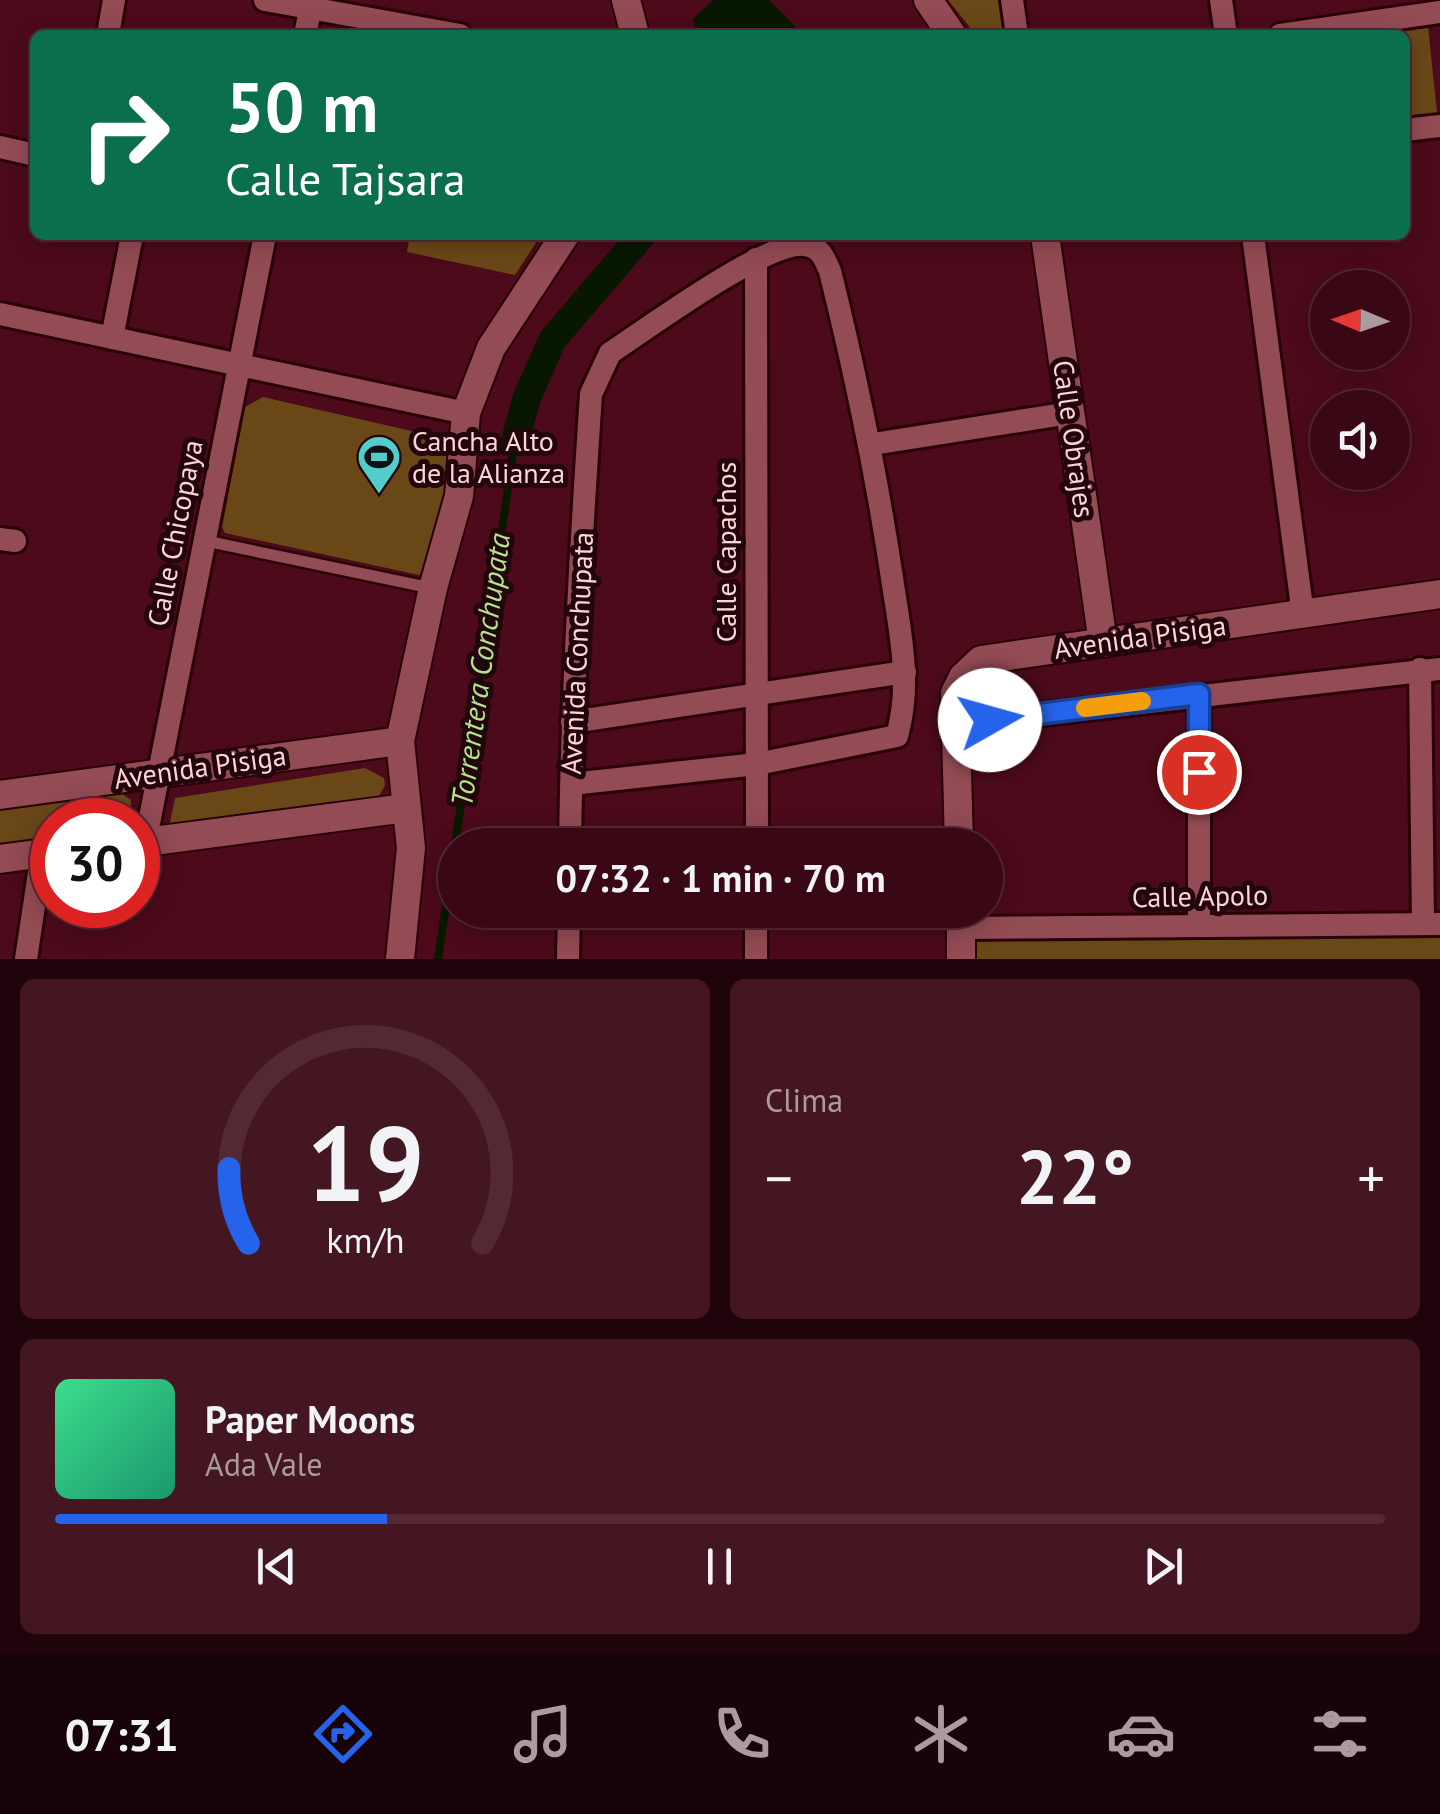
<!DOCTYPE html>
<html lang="es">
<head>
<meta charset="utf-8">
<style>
	:root { --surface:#390814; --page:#441622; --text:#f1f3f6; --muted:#ab9aa0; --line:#532934; --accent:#2563eb }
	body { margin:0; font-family:"PT Sans",sans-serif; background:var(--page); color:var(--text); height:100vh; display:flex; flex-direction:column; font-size:38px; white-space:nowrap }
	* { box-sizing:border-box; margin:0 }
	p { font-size:32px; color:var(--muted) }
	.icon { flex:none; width:55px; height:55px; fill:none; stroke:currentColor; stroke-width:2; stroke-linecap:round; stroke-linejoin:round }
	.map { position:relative; height:959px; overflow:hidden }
	.sheet { display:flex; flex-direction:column; gap:20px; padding:20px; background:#1f040b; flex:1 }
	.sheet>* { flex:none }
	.hud { position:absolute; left:30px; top:30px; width:1380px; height:210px; border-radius:15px; box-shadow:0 5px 25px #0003,0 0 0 2px var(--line); background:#0b6e4f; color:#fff; overflow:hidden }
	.needle { width:65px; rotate:272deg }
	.tools { position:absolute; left:1310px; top:270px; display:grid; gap:20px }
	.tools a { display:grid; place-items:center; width:100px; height:100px; border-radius:50%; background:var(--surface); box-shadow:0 5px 25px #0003,0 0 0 2px var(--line); font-size:50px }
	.speed { position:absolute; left:30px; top:798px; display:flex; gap:20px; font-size:50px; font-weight:700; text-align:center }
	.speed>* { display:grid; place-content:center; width:130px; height:130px; border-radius:50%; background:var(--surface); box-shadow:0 5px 25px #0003,0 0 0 2px var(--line); line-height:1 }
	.speed .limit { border:15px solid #d22; background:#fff; color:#111 }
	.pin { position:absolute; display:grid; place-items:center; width:85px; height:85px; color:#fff; margin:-42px; border:5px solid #fff; border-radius:50%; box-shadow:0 2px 10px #0007 }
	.me { position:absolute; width:110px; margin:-55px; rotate:83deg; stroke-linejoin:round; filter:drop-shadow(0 0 8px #0008) }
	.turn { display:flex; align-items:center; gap:35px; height:210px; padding:0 30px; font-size:45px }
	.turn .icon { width:130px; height:130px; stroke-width:2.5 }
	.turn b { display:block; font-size:70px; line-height:85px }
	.big { font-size:75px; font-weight:700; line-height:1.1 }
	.sheet .card { flex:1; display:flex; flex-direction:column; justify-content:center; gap:15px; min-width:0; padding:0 35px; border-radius:15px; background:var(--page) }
	.sheet .dial { align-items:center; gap:0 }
	.dial svg { height:260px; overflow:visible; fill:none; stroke:var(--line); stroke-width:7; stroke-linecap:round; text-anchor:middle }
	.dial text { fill:var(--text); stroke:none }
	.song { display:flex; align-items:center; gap:30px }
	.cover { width:120px; height:120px; border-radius:15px; background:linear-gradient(135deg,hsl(150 70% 55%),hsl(160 70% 35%)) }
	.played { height:10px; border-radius:5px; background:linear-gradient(90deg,var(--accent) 25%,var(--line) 25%) }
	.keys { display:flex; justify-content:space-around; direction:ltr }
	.heat { display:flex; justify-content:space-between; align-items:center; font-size:55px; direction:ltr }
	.sheet .tiles { flex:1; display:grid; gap:20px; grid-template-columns:1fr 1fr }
	.card:last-child { grid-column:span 2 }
	.trip { position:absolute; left:438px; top:828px; width:565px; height:100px; border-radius:50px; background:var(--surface); box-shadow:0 5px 25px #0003,0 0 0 2px var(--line); font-weight:700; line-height:100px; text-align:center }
	.menu { display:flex; height:160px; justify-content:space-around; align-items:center; background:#170308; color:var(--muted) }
	.menu .icon { width:70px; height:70px }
	.menu .on { color:var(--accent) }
	.menu b { font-size:45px; color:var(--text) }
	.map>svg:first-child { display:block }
	.green { fill:#694717 }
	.water { fill:#081800 }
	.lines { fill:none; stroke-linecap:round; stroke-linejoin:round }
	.stream { stroke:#081800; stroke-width:8 }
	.canal { stroke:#081800; stroke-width:28 }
	.service-casing { stroke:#2a0007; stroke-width:16 }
	.minor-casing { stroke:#2a0007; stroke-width:28 }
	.tertiary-casing { stroke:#2a0007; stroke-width:32 }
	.service { stroke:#934b55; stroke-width:11 }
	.minor { stroke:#934b55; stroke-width:22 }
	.tertiary { stroke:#934b55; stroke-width:28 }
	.route-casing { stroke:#184099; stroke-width:25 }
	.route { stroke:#2563eb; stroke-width:18 }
	.slow { stroke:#f59e0b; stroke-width:18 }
	.labels { text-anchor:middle; stroke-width:10; stroke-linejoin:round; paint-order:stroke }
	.street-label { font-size:28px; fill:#fed4d7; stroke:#22060b }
	.poi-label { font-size:28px; fill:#fed4d7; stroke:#22060b; text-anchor:start }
	.water-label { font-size:30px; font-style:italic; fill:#b1e48a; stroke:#22060b }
</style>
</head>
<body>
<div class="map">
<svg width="1440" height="959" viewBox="0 0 1440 959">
	<rect width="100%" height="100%" fill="#4c0a1a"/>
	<g class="green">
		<path d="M 948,0 L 1000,0 L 1004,35 L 976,35 Z"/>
		<path d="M 1428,26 L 1437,113 L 1405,116 L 1405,35 L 1365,35 Z"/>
		<path d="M 410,235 L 541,235 L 515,275 L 407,252 Z"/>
		<path d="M 263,397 L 451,440 L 458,449 L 430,565 L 419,575 L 225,533 L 222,527 L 245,407 Z"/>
		<path d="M 365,768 L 384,778 L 385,785 L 378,798 L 169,827 L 175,798 Z"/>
		<path d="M 118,791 L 131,800 L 130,820 L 52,820 L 52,836 L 0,844 L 0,808 Z"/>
		<path d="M 1440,930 L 1440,959 L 977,959 L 976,937 Z"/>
	</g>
	<path class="water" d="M 713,0 L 769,0 L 796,27 L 797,35 L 697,35 L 693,19 Z"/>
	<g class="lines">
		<path class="stream" d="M 438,959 L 515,441"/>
		<path class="canal" d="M 515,441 L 527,397 L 553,339 L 642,235"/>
		<defs>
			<path id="service" d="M 206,541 L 431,588"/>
			<g id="minor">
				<path d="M 265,0 L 460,35"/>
				<path d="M 1012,0 L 1017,35"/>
				<path d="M 1221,0 L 1226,35"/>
				<path d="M 108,35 L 114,0"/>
				<path d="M 305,35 L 312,0"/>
				<path d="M 1280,35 L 1440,12"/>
				<path d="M 1405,130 L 1440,126"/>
				<path d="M 0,147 L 35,155"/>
				<path d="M 1253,235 L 1303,615"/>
				<path d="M 756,259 L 757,845"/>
				<path d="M 0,314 L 466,413"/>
				<path d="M 112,338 L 132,235"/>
				<path d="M 873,444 L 1070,413"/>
				<path d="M 0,539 L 15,541"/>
				<path d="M 1420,669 L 1423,924"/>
				<path d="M 1199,695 L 1199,926"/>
				<path d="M 572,722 L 905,672"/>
				<path d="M 955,724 L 1440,669"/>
				<path d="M 145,843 L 265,235"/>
				<path d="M 570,845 C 572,694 581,544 591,394 L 610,353 C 647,329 767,240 805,245 C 821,247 824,258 830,271 C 856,376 876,471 892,578 C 900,632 912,683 897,736 L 757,764 L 571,784"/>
				<path d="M 961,928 L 1440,924"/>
				<path d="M 26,959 L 42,853"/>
				<path d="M 568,959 L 569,910"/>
				<path d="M 756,959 L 756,910"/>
			</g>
			<g id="tertiary">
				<path d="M 626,0 L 635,35"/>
				<path d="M 928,0 L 952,35"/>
				<path d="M 1045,235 L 1103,643"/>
				<path d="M 0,795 L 400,741"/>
				<path d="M 138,843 L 406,808"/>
				<path d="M 959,845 L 955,693 L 963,677 L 981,660 L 1440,594"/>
				<path d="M 0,859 L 52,852"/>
				<path d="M 961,910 L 961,959"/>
				<path d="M 400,959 L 411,848 L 400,741 L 433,588 L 459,496 L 466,413 L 491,348 L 565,235"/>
			</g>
		</defs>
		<use href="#service" class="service-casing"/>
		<use href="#minor" class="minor-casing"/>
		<use href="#tertiary" class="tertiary-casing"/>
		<use href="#service" class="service"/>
		<use href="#minor" class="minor"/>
		<use href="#tertiary" class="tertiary"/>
	</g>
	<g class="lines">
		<defs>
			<path id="route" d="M 990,720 L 1199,694 L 1199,772"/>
		</defs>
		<use href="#route" class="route-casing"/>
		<use href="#route" class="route"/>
		<path class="slow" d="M 1085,708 L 1142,701"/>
	</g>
	<defs>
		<symbol id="stadium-pin" viewBox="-11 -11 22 30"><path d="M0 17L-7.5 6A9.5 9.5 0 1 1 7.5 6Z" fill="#53cdca" stroke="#22060b"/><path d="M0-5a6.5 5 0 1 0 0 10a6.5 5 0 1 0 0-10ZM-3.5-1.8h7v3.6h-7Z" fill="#111"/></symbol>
	</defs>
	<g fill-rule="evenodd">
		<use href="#stadium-pin" x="354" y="432" width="50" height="68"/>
	</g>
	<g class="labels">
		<g class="street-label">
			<text transform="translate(1074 439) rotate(82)" y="10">Calle Obrajes</text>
			<text transform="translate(175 533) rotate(-79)" y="10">Calle Chicopaya</text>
			<text transform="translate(726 552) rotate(-90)" y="10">Calle Capachos</text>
			<text transform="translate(1140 637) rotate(-8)" y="10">Avenida Pisiga</text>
			<text transform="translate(577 653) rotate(-87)" y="10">Avenida Conchupata</text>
			<text transform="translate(200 767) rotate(-8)" y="10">Avenida Pisiga</text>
			<text transform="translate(1200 896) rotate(-1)" y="10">Calle Apolo</text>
		</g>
		<g class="poi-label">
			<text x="412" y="451">Cancha Alto<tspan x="412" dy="32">de la Alianza</tspan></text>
		</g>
		<g class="water-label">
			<text transform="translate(481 670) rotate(-82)" y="10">Torrentera Conchupata</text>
		</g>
	</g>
</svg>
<div class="tools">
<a><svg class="needle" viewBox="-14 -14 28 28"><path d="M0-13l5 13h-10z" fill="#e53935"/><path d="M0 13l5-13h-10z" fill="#ab9aa0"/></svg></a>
<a><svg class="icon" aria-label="sound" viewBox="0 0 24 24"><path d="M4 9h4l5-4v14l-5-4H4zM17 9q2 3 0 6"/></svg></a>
</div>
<div class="speed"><div class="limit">30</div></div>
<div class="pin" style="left:1199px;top:772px;background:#d93025"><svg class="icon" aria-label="arrive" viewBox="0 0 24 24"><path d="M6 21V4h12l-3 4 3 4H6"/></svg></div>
<svg class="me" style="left:990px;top:720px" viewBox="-20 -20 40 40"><circle r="19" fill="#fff"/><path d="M0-13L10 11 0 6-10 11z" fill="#2563eb"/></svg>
<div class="trip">07:32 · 1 min · 70 m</div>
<div class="hud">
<div class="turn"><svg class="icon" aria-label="right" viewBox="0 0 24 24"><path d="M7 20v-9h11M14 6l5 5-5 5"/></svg><div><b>50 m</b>Calle Tajsara</div></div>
</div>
</div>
<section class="sheet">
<div class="tiles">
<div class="card dial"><svg viewBox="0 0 100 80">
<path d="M14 69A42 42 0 1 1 86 69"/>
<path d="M14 69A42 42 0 0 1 8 46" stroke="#2563eb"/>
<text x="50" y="56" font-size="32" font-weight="700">19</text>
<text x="50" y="72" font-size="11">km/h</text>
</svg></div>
<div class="card"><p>Clima</p>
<div class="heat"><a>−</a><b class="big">22°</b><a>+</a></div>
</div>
<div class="card">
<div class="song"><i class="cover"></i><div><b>Paper Moons</b><p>Ada Vale</p></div></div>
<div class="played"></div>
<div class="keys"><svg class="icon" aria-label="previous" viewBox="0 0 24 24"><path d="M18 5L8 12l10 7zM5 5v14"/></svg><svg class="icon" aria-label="pause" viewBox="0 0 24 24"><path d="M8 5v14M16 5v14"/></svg><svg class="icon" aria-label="next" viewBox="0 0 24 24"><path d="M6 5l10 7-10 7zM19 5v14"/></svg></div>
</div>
</div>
</section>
<nav class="menu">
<b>07:31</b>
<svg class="icon on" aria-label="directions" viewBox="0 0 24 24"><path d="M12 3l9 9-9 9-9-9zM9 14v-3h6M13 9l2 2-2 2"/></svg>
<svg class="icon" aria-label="music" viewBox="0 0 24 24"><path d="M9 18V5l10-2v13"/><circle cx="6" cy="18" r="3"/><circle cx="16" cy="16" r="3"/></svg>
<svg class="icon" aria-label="phone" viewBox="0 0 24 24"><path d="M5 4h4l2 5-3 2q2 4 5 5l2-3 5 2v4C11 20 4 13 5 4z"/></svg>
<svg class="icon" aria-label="climate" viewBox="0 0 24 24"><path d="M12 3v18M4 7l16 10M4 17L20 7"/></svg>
<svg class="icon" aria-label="car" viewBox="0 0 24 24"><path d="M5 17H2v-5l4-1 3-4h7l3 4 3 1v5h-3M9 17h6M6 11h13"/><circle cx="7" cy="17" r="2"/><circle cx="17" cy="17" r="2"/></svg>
<svg class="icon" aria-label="filters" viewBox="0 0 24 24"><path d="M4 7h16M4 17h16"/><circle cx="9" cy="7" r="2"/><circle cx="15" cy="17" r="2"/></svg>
</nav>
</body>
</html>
